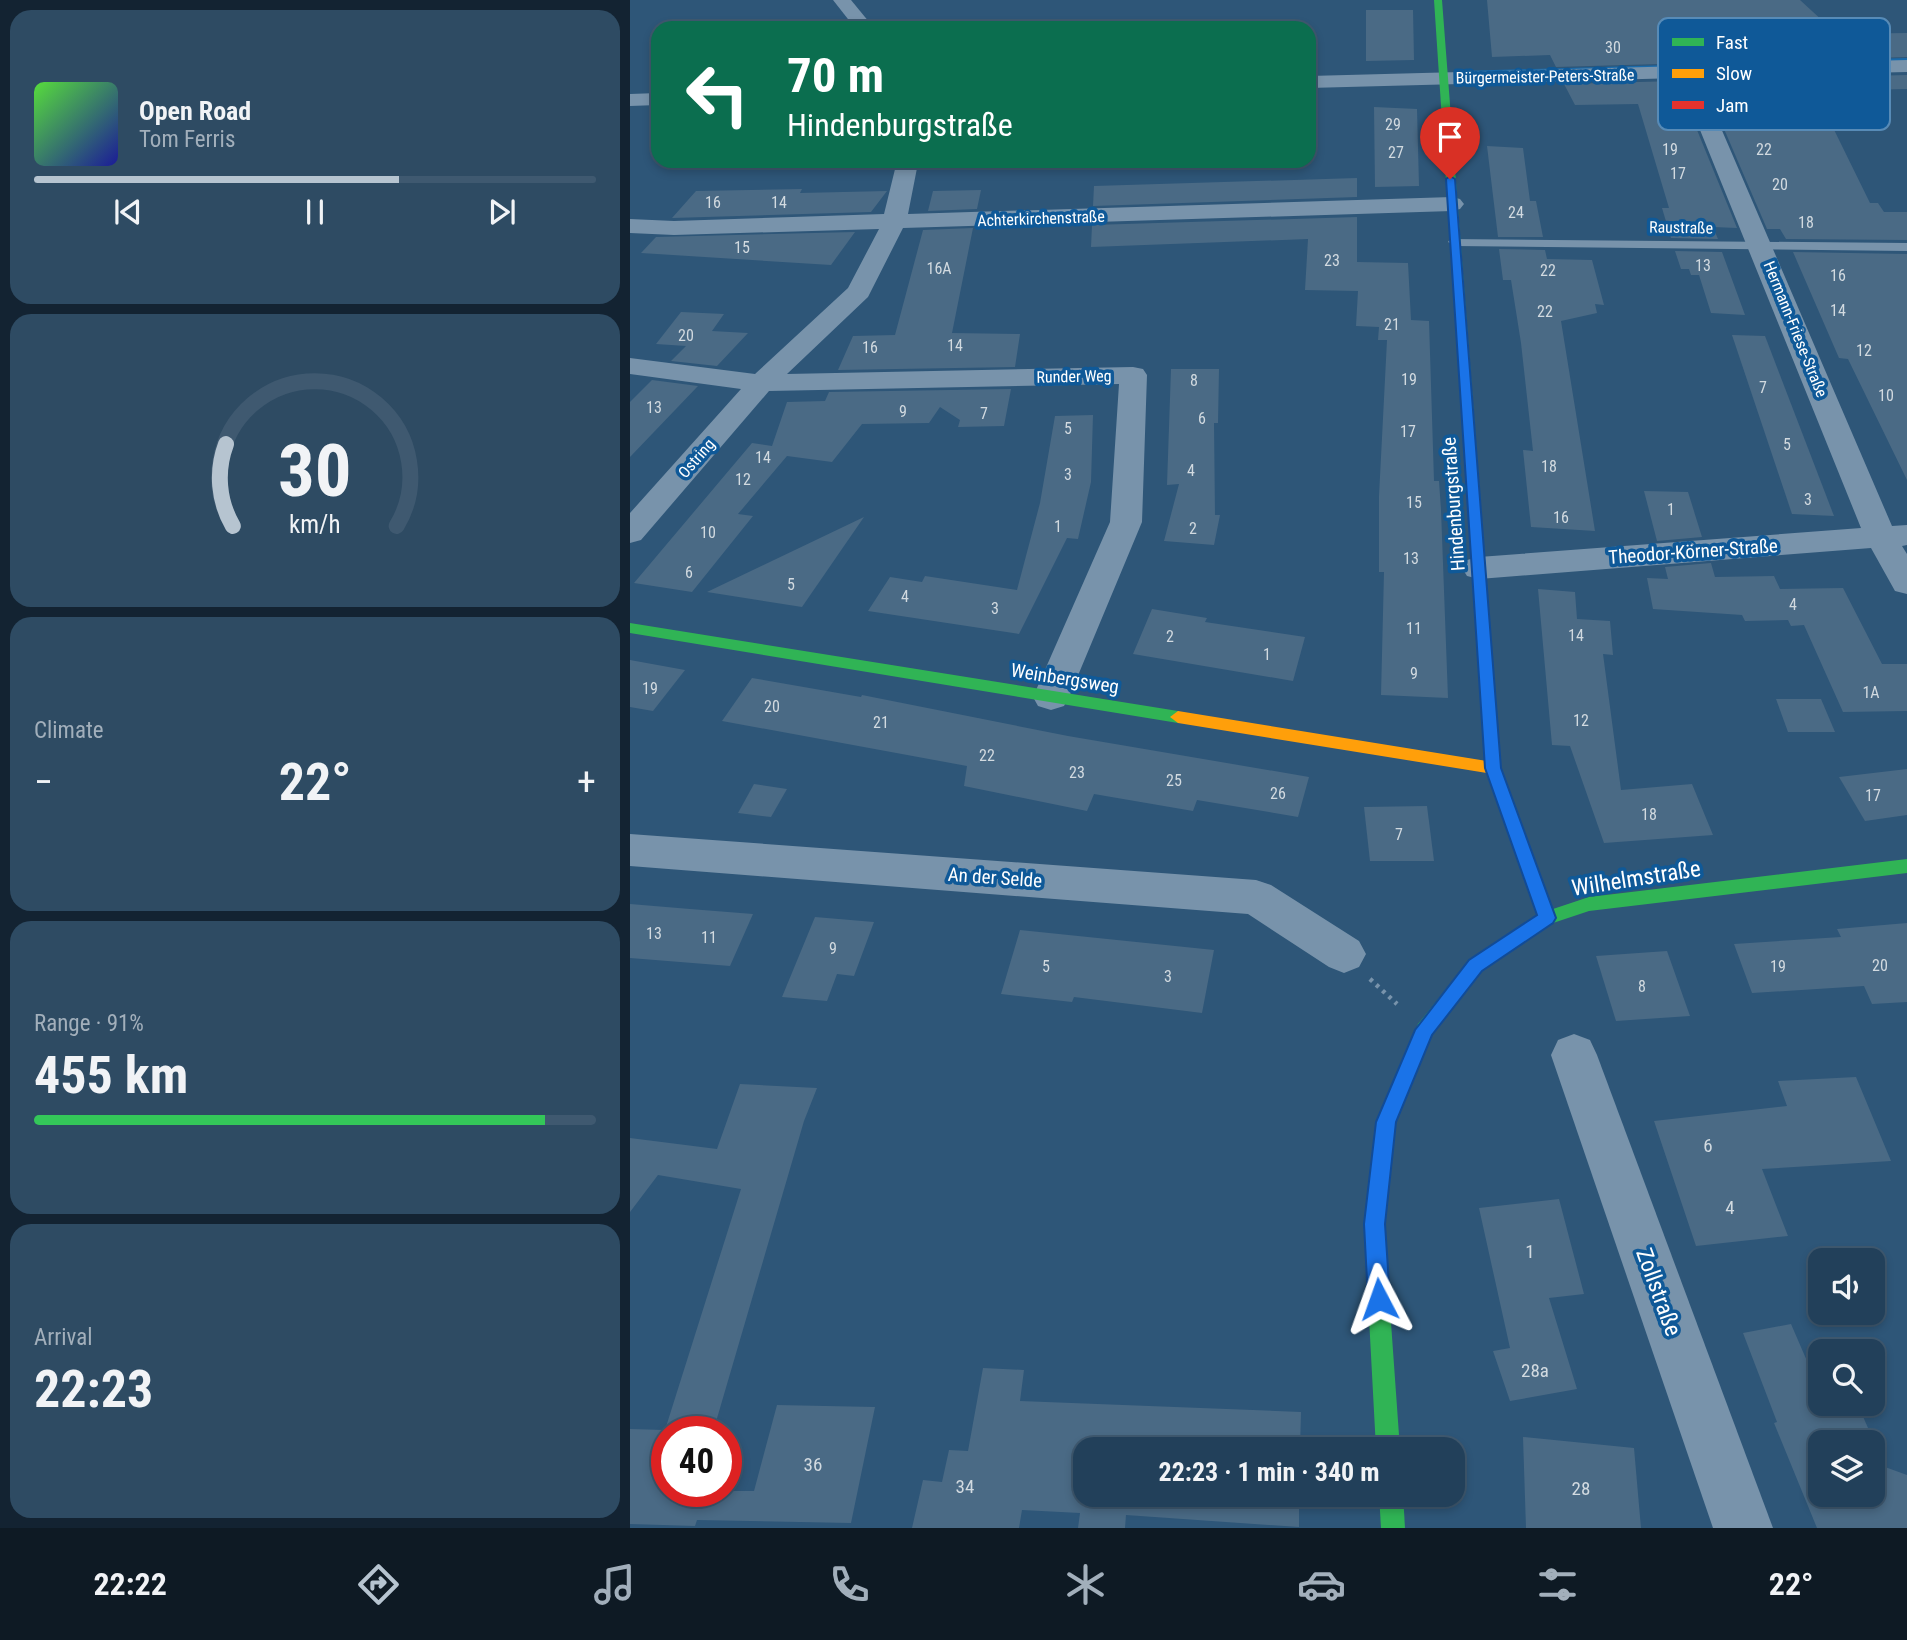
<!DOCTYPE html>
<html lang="en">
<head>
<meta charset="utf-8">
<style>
	:root { --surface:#22405a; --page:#2e4b63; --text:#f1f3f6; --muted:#a2afbb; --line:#3f5970; --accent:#b6c4d0 }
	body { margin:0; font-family:"Roboto Condensed",sans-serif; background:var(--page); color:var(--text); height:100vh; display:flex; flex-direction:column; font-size:26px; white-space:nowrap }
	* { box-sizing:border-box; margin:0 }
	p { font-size:23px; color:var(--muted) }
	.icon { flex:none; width:38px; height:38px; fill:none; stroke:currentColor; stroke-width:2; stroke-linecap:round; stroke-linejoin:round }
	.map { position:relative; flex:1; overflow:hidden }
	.panel { display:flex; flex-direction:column; gap:10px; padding:10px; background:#132332; width:630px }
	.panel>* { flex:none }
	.top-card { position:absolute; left:21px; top:21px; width:665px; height:147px; border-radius:21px; box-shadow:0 4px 10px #0003,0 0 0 2px var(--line); background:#0b6e4f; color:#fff; overflow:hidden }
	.controls { position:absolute; left:1178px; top:1248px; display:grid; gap:14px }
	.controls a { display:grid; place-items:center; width:77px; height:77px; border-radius:14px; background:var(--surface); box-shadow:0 4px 10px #0003,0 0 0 2px var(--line); font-size:35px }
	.speed { position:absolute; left:21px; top:1416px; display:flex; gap:14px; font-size:35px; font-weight:700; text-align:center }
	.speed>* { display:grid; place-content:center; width:91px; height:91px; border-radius:50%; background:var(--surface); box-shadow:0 4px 10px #0003,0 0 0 2px var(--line); line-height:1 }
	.speed .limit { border:10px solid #d22; background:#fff; color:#111 }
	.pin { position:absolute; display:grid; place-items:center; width:60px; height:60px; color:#fff; margin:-72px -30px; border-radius:50% 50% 50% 0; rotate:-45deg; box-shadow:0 0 7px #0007 }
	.pin .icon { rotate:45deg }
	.me { position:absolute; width:77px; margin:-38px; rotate:356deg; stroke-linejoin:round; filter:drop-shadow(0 0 5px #0008) }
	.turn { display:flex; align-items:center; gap:24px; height:147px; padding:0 21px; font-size:32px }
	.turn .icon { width:91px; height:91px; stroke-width:2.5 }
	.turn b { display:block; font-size:49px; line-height:60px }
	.big { font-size:52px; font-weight:700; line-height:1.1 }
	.panel .widget { flex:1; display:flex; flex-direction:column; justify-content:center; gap:10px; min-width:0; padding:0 24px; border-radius:21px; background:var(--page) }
	.panel .dial { align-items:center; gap:0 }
	.dial svg { height:182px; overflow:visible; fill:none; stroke:var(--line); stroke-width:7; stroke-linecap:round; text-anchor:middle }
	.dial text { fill:var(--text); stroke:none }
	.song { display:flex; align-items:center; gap:21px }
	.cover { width:84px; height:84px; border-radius:10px; background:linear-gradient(135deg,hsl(110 70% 55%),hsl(240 70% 35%)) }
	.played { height:7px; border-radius:4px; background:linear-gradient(90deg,var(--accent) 65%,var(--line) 65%) }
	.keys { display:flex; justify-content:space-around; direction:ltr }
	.heat { display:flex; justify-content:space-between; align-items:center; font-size:38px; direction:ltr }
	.charge { height:10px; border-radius:5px; background:linear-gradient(90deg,#34c759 91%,var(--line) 0) }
	.trip { position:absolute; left:443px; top:1437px; width:392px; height:70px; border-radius:21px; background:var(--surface); box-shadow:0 4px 10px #0003,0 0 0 2px var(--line); font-weight:700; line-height:70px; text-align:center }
	.tab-bar { display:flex; height:112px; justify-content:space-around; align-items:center; background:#0e1a24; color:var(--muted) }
	.tab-bar .icon { width:49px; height:49px }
	.tab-bar .selected { color:var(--accent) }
	.tab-bar b { font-size:32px; color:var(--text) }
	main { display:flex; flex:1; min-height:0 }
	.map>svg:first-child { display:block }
	.green { fill:#1a6aaa }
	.building { fill:#4a6a85; fill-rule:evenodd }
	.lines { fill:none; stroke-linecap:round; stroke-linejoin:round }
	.path { stroke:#7893ab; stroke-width:4.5; stroke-dasharray:3.5 5; stroke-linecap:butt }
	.lane { fill:#7893ab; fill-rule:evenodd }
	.street { fill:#7893ab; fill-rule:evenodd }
	.fast { fill:#30b455; fill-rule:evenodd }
	.slow { fill:#ff9f0a; fill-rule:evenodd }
	.jam { fill:#e5322d; fill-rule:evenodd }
	.route { fill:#1a73e8; stroke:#114b97; stroke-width:2 }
	.labels { text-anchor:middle; stroke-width:7; stroke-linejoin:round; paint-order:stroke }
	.number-label { font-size:16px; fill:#d2dae0 }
	.far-street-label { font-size:16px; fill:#fff; stroke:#0f5998 }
	.street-label { font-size:19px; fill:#fff; stroke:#0f5998 }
	.near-number-label { font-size:19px; fill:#d2dae0 }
	.near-street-label { font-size:23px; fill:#fff; stroke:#0f5998 }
	.key { fill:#0f5998; stroke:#578bb7; stroke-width:2 }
	.key-label { font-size:19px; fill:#fff }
</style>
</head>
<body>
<main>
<section class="panel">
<div class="widget">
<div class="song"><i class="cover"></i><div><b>Open Road</b><p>Tom Ferris</p></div></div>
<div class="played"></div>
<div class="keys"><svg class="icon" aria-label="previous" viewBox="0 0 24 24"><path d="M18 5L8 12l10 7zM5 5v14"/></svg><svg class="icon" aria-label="pause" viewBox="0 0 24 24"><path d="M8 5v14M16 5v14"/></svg><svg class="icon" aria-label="next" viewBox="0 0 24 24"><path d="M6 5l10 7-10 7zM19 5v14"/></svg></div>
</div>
<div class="widget dial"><svg viewBox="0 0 100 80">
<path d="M14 69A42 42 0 1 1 86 69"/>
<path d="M14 69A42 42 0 0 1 11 33" stroke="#b6c4d0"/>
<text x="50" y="56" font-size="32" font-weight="700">30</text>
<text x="50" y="72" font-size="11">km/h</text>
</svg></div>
<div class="widget"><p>Climate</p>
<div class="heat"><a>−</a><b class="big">22°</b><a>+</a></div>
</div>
<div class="widget"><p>Range · 91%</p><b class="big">455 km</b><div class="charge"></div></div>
<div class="widget"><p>Arrival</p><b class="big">22:23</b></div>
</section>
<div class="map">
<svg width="1277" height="1528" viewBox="0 0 1277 1528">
	<rect width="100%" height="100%" fill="#2e5678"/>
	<path class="green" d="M 1277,58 L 1277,61 L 831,73 L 830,71 Z"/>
	<g class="building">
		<path d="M 857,0 L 1170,0 L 1207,34 L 1277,33 L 1277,57 L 926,67 L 920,55 L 862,57 Z"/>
		<path d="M 736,10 L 783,10 L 784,60 L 736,61 Z"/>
		<path d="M 1277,75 L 1277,89 L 1185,91 L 1240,203 L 1248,203 L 1254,212 L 1277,212 L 1277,240 L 1156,239 L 1150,229 L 1137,229 L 1073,80 Z"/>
		<path d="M 1047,81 L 1107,228 L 1083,227 L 1088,239 L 1041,238 L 1032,208 L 1039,208 L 1008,104 L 945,105 L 934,84 Z"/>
		<path d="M 744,107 L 787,109 L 789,186 L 745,187 Z"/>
		<path d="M 857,146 L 893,148 L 900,201 L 906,201 L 913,237 L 868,237 Z"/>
		<path d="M 727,178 L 727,197 L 463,206 L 464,186 Z"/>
		<path d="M 172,189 L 170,193 L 257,191 L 241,212 L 42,218 L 66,191 Z"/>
		<path d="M 351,190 L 347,209 L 298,211 L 303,191 Z"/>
		<path d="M 727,217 L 727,262 L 778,263 L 781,320 L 799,321 L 804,481 L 809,481 L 811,510 L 818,698 L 751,695 L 754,572 L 749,572 L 749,496 L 757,340 L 748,340 L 749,327 L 726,326 L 728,291 L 675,290 L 678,239 L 461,247 L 462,225 Z"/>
		<path d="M 343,228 L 322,333 L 390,334 L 385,367 L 208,370 L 223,336 L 265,335 L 293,230 Z"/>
		<path d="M 225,232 L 201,265 L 11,253 L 26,237 Z"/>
		<path d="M 869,249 L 915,250 L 917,259 L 962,260 L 974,305 L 965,304 L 967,313 L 931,321 L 965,531 L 901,527 L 893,450 L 903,451 L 891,343 L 881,280 L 873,280 Z"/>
		<path d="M 1045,251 L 1092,252 L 1115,315 L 1081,313 L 1069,275 L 1061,275 L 1059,269 L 1051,269 Z"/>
		<path d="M 1163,252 L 1277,254 L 1277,480 L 1218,359 L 1209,358 Z"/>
		<path d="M 51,312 L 94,314 L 82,331 L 118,333 L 87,366 L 41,361 L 56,346 L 26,344 Z"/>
		<path d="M 1102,335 L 1135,336 L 1204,516 L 1162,514 Z"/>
		<path d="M 541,369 L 589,369 L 588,423 L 584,423 L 585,515 L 590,515 L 584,545 L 534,541 L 549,484 L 537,485 Z"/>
		<path d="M 22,380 L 68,386 L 0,457 L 0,402 Z"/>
		<path d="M 381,389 L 374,426 L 328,427 L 330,420 L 310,407 L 299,423 L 232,424 L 202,462 L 157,456 L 108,514 L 123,516 L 62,592 L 4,583 L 122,443 L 142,446 L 157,402 L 195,401 L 199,392 Z"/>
		<path d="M 463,415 L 461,482 L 448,539 L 437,538 L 389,634 L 238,611 L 260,577 L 292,582 L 295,576 L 387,590 L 410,503 L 425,416 Z"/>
		<path d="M 1014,491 L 1058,492 L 1072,537 L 1027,541 Z"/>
		<path d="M 234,517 L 172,607 L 77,592 Z"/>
		<path d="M 1081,563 L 1085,577 L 1144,576 L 1150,589 L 1213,588 L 1252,664 L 1277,664 L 1277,711 L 1213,712 L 1174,625 L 1161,626 L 1158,620 L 1115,621 L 1112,615 L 1023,609 L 1017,578 L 1038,579 L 1035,567 Z"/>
		<path d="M 908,589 L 945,592 L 947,619 L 980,621 L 983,655 L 973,654 L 991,790 L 1062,784 L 1083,835 L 974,843 L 940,746 L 922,745 Z"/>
		<path d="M 522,609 L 577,618 L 575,622 L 675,637 L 663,681 L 503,654 Z"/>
		<path d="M 0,660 L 55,670 L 23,711 L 0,707 Z"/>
		<path d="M 122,678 L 231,697 L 232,695 L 438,736 L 679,777 L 668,817 L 567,800 L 563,811 L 464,794 L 457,811 L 334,786 L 337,766 L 92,721 Z"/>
		<path d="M 1146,699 L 1191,699 L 1205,732 L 1158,732 Z"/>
		<path d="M 1277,769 L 1277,815 L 1235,821 L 1209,777 Z"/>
		<path d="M 124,784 L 157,789 L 141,817 L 108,813 Z"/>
		<path d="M 797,806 L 804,861 L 740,861 L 734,807 Z"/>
		<path d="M 0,904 L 60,909 L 123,914 L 100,966 L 0,958 Z"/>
		<path d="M 185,917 L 244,922 L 224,976 L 207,974 L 197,1001 L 152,997 Z"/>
		<path d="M 1277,923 L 1277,1002 L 1242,1004 L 1234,986 L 1122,993 L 1104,944 L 1211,937 L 1207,929 Z"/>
		<path d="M 390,930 L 584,950 L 572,1013 L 444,997 L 442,1002 L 371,994 Z"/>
		<path d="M 1037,951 L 1060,1016 L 986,1021 L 966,956 Z"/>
		<path d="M 1226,1077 L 1261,1161 L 1132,1169 L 1158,1236 L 1066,1246 L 1024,1121 L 1157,1106 L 1148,1081 Z"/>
		<path d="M 110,1084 L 187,1088 L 174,1121 L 83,1432 L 37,1432 L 37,1491 L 124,1491 L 147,1405 L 245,1407 L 221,1523 L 67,1520 L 65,1526 L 0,1524 L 0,1429 L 35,1430 L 111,1189 L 28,1175 L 0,1212 L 0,1138 L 87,1149 Z"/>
		<path d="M 929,1199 L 954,1294 L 919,1298 L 947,1389 L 880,1401 L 863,1351 L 880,1348 L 849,1208 Z"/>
		<path d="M 1161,1324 L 1190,1391 L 1190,1404 L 1195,1404 L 1199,1411 L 1228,1405 L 1255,1467 L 1277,1475 L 1277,1528 L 1187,1528 L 1144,1423 L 1147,1422 L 1113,1333 ZM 1190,1442 L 1242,1442 L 1242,1494 L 1190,1494 Z"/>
		<path d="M 353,1368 L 394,1370 L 390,1401 L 671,1412 L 670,1449 L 455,1449 L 455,1494 L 669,1494 L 669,1527 L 496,1515 L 495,1528 L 448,1528 L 450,1513 L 392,1510 L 389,1528 L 282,1528 L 293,1480 L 312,1482 L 319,1450 L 338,1451 Z"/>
		<path d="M 893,1437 L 1004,1448 L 1011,1528 L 896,1528 Z"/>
	</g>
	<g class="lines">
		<path class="path" d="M 740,979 L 767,1004"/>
		<path class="lane" d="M 820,239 L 1277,243 L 1277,251 L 825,246 L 818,242 Z"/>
		<g class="street">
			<path d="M 203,0 L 221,0 L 244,28 L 225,28 Z"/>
			<path d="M 1277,60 L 1277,72 L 1069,77 L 1262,526 L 1277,525 L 1277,545 L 1272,546 L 1277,554 L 1277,594 L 1265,591 L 1241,548 L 849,579 L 837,576 L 832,568 L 837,560 L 849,557 L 1231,528 L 1049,78 L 679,88 L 679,76 Z"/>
			<path d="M 28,93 L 28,105 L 0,106 L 0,94 Z"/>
			<path d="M 267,161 L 288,163 L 278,214 L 822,197 L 830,199 L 834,204 L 830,209 L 822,211 L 273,228 L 238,297 L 157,374 L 503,367 L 513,369 L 517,375 L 512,522 L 439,697 L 434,706 L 421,710 L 408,706 L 403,697 L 480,522 L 489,384 L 139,391 L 11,540 L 0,543 L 0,513 L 111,389 L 0,374 L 0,358 L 125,374 L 218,288 L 249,229 L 44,235 L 0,233 L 0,219 L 44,221 L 254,214 Z"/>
			<path d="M 0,834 L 626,880 L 641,885 L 729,941 L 736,954 L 729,967 L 714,973 L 699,967 L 618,914 L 0,866 Z"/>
			<path d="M 944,1034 L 960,1040 L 967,1055 L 1143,1528 L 1083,1528 L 921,1055 L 928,1040 Z"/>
		</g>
		<g class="fast">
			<path d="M 804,0 L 812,0 L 871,768 L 895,833 L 893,838 L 881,838 L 879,833 L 855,768 Z"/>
			<path d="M 0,623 L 548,711 L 556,717 L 548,723 L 0,633 Z"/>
			<path d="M 1277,859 L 1277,873 L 959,911 L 923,923 L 851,971 L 802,1035 L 766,1122 L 754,1224 L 770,1449 L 746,1449 L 734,1224 L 746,1122 L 788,1024 L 839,961 L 911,913 L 959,897 Z"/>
			<path d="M 749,1494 L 773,1494 L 775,1528 L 751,1528 Z"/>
		</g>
		<path class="slow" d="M 548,711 L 863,762 L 869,764 L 871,768 L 869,772 L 863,774 L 548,723 L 540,717 Z"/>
		<path class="jam" d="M 887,826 L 893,828 L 895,833 L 926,918 L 923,923 L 917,925 L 911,923 L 908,918 L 879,833 L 881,828 Z"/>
	</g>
	<path class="route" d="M 820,176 L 825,179 L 871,768 L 926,918 L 923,923 L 852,971 L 802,1035 L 766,1122 L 755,1224 L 760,1299 L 757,1307 L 749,1310 L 741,1307 L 738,1299 L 734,1224 L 746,1122 L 785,1030 L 839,960 L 907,915 L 855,768 L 816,179 Z"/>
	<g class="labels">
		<g class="number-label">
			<text x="983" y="53">30</text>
			<text x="763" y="130">29</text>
			<text x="1040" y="155">19</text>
			<text x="1134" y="155">22</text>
			<text x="766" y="158">27</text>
			<text x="1048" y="179">17</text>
			<text x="1150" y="190">20</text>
			<text x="83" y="208">16</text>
			<text x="149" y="208">14</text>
			<text x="886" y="218">24</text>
			<text x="1176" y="228">18</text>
			<text x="112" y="253">15</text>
			<text x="702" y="266">23</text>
			<text x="1073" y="271">13</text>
			<text x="309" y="274">16A</text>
			<text x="918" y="276">22</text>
			<text x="1208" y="281">16</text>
			<text x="1208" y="316">14</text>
			<text x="915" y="317">22</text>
			<text x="762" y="330">21</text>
			<text x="56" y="341">20</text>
			<text x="325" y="351">14</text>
			<text x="240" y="353">16</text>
			<text x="1234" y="356">12</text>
			<text x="779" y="385">19</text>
			<text x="564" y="386">8</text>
			<text x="1133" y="393">7</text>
			<text x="1256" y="401">10</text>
			<text x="24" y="413">13</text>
			<text x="273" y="417">9</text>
			<text x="354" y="419">7</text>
			<text x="572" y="424">6</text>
			<text x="438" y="434">5</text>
			<text x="778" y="437">17</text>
			<text x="1157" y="450">5</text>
			<text x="133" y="463">14</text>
			<text x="919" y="472">18</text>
			<text x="561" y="476">4</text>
			<text x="438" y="480">3</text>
			<text x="113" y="485">12</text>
			<text x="1178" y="505">3</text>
			<text x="784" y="508">15</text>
			<text x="1041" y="515">1</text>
			<text x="931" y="523">16</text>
			<text x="428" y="532">1</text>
			<text x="563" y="534">2</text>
			<text x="78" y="538">10</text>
			<text x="781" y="564">13</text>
			<text x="59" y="578">6</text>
			<text x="161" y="590">5</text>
			<text x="275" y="602">4</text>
			<text x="1163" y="610">4</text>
			<text x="365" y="614">3</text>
			<text x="784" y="634">11</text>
			<text x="946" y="641">14</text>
			<text x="540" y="642">2</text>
			<text x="637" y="660">1</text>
			<text x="784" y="679">9</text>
			<text x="20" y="694">19</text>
			<text x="1241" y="698">1A</text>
			<text x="142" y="712">20</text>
			<text x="951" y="726">12</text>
			<text x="251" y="728">21</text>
			<text x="357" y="761">22</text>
			<text x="447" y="778">23</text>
			<text x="544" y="786">25</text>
			<text x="648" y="799">26</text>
			<text x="1243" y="801">17</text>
			<text x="1019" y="820">18</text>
			<text x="769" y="840">7</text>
			<text x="24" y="939">13</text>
			<text x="79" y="943">11</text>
			<text x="203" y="954">9</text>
			<text x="1250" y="971">20</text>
			<text x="416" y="972">5</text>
			<text x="1148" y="972">19</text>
			<text x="538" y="982">3</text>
			<text x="1012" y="992">8</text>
		</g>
		<g class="far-street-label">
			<text transform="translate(915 76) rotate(-1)" y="6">Bürgermeister-Peters-Straße</text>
			<text transform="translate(411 218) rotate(-2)" y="6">Achterkirchenstraße</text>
			<text transform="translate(1051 227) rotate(1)" y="6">Raustraße</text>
			<text transform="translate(1166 329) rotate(68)" y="6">Hermann-Friese-Straße</text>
			<text transform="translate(444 376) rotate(-1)" y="6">Runder Weg</text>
			<text transform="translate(66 458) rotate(-49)" y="6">Ostring</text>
		</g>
		<g class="street-label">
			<text transform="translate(823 504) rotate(-94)" y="7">Hindenburgstraße</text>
			<text transform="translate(1063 551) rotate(-4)" y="7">Theodor-Körner-Straße</text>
			<text transform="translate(435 678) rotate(9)" y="7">Weinbergsweg</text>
			<text transform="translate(365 877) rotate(4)" y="7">An der Selde</text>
		</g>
		<g class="near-number-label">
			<text x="1078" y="1152">6</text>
			<text x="1100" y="1214">4</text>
			<text x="900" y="1258">1</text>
			<text x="905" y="1377">28a</text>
			<text x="183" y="1471">36</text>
			<text x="335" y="1493">34</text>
			<text x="951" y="1495">28</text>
		</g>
		<g class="near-street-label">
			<text transform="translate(1006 878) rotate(-9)" y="8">Wilhelmstraße</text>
			<text transform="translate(1029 1292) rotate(70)" y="8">Zollstraße</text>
		</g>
	</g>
	<rect x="1028" y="18" width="232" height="112" rx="10" class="key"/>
	<rect x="1042" y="38" width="32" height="8" fill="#30b455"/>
	<rect x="1042" y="69" width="32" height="9" fill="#ff9f0a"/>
	<rect x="1042" y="101" width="32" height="8" fill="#e5322d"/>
	<g class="key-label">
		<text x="1086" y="49">Fast</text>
		<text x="1086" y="80">Slow</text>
		<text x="1086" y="112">Jam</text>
	</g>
</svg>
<div class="controls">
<a><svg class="icon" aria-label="sound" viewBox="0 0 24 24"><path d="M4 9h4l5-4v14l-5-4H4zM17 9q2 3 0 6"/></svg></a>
<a><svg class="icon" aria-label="search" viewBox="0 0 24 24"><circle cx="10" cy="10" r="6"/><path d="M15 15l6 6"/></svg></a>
<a><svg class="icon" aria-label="layers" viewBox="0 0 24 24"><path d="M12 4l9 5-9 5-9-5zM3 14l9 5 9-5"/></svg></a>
</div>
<div class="speed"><div class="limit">40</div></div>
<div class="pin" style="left:820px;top:179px;background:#d93025"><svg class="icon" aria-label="arrive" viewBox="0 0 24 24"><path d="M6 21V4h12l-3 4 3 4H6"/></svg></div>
<svg class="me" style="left:749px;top:1299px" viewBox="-20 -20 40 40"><path d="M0-17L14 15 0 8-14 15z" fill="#1a73e8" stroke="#fff" stroke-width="4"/></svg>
<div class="trip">22:23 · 1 min · 340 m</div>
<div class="top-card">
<div class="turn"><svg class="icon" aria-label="left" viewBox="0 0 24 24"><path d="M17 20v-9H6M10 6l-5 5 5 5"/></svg><div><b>70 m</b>Hindenburgstraße</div></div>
</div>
</div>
</main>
<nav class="tab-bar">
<b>22:22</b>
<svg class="icon selected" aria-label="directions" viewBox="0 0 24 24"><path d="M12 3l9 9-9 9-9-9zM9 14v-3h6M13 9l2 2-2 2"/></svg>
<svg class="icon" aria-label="music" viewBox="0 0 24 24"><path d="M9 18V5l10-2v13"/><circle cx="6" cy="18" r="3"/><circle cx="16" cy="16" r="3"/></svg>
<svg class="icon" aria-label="phone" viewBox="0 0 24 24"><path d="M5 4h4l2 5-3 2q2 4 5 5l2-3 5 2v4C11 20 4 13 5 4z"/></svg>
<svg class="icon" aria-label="climate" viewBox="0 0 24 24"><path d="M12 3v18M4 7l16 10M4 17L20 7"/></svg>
<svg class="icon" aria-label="car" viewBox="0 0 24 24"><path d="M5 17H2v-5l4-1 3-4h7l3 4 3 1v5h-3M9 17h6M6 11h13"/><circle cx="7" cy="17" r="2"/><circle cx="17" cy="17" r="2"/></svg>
<svg class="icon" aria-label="filters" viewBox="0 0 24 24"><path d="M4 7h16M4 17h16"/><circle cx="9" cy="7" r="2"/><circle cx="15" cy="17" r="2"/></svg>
<b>22°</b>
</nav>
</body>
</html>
